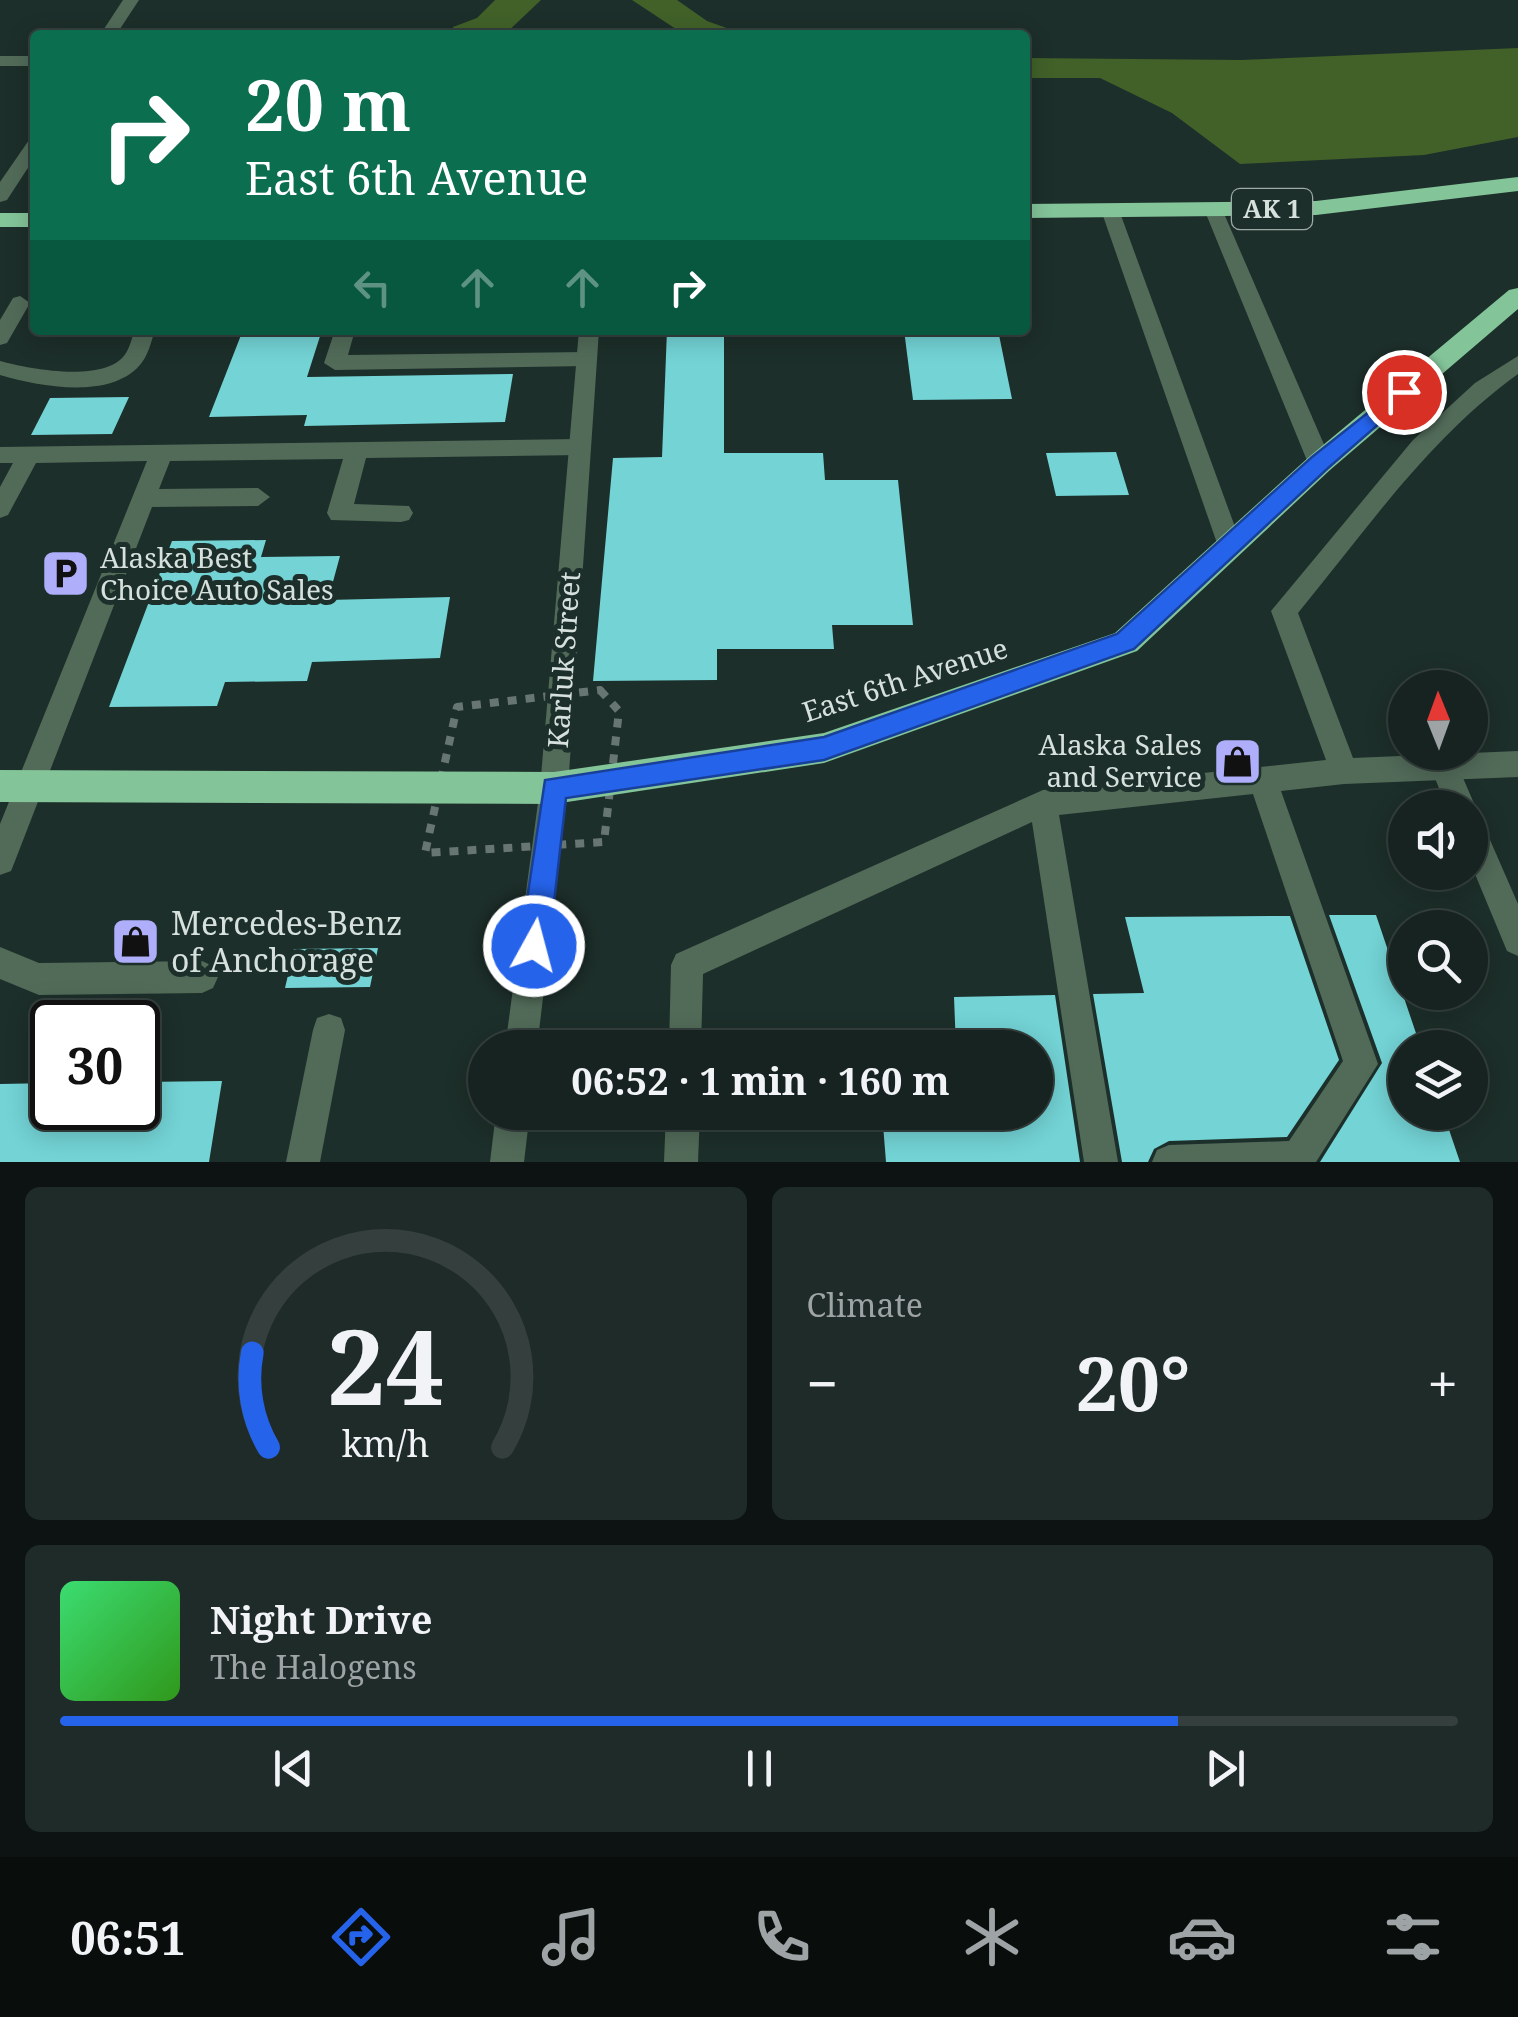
<!DOCTYPE html>
<html lang="en">
<head>
<meta charset="utf-8">
<style>
	:root { --surface:#162320; --page:#1f2b29; --text:#f1f3f6; --muted:#9ea4a5; --line:#35403e; --accent:#2563eb }
	body { margin:0; font-family:"Noto Serif",serif; background:var(--page); color:var(--text); height:100vh; display:flex; flex-direction:column; font-size:38px; white-space:nowrap }
	* { box-sizing:border-box; margin:0 }
	p { font-size:32px; color:var(--muted) }
	.icon { flex:none; width:55px; height:55px; fill:none; stroke:currentColor; stroke-width:2; stroke-linecap:round; stroke-linejoin:round }
	.map { position:relative; height:1162px; overflow:hidden }
	.sheet { display:flex; flex-direction:column; gap:25px; padding:25px; background:#0c1312; flex:1 }
	.sheet>* { flex:none }
	.banner { position:absolute; left:30px; top:30px; width:1000px; height:305px; border-radius:10px; box-shadow:0 5px 25px #0003,0 0 0 2px var(--line); background:#0b6e4f; color:#fff; overflow:hidden }
	.needle { width:65px; rotate:359deg }
	.controls { position:absolute; left:1388px; top:670px; display:grid; gap:20px }
	.controls a { display:grid; place-items:center; width:100px; height:100px; border-radius:50%; background:var(--surface); box-shadow:0 5px 25px #0003,0 0 0 2px var(--line); font-size:50px }
	.speed { position:absolute; left:30px; top:1000px; display:flex; gap:20px; font-size:50px; font-weight:700; text-align:center }
	.speed>* { display:grid; place-content:center; width:130px; height:130px; border-radius:50%; background:var(--surface); box-shadow:0 5px 25px #0003,0 0 0 2px var(--line); line-height:1 }
	.speed .limit { border:5px solid #111; border-radius:15px; background:#fff; color:#111 }
	.pin { position:absolute; display:grid; place-items:center; width:85px; height:85px; color:#fff; margin:-42px; border:5px solid #fff; border-radius:50%; box-shadow:0 2px 10px #0007 }
	.me { position:absolute; width:110px; margin:-55px; rotate:7deg; stroke-linejoin:round; filter:drop-shadow(0 0 8px #0008) }
	.turn { display:flex; align-items:center; gap:35px; height:210px; padding:0 50px; font-size:45px }
	.turn .icon { width:130px; height:130px; stroke-width:2.5 }
	.turn b { display:block; font-size:70px; line-height:85px }
	.lanes { display:flex; align-items:center; height:95px; padding:0 50px; background:#0003; justify-content:center; gap:50px; direction:ltr }
	.lanes .off { opacity:.35 }
	.big { font-size:75px; font-weight:700; line-height:1.1 }
	.sheet .widget { flex:1; display:flex; flex-direction:column; justify-content:center; gap:15px; min-width:0; padding:0 35px; border-radius:15px; background:var(--page) }
	.sheet .dial { align-items:center; gap:0 }
	.dial svg { height:260px; overflow:visible; fill:none; stroke:var(--line); stroke-width:7; stroke-linecap:round; text-anchor:middle }
	.dial text { fill:var(--text); stroke:none }
	.song { display:flex; align-items:center; gap:30px }
	.cover { width:120px; height:120px; border-radius:15px; background:linear-gradient(135deg,hsl(140 70% 55%),hsl(110 70% 35%)) }
	.played { height:10px; border-radius:5px; background:linear-gradient(90deg,var(--accent) 80%,var(--line) 80%) }
	.keys { display:flex; justify-content:space-around; direction:ltr }
	.heat { display:flex; justify-content:space-between; align-items:center; font-size:55px; direction:ltr }
	.sheet .tiles { flex:1; display:grid; gap:25px; grid-template-columns:1fr 1fr }
	.widget:last-child { grid-column:span 2 }
	.trip { position:absolute; left:468px; top:1030px; width:585px; height:100px; border-radius:50px; background:var(--surface); box-shadow:0 5px 25px #0003,0 0 0 2px var(--line); font-weight:700; line-height:100px; text-align:center }
	.tabs { display:flex; height:160px; justify-content:space-around; align-items:center; background:#090e0d; color:var(--muted) }
	.tabs .icon { width:70px; height:70px }
	.tabs .current { color:var(--accent) }
	.tabs b { font-size:45px; color:var(--text) }
	.map>svg:first-child { display:block }
	.forest { fill:#416129 }
	.building { fill:#73d3d5 }
	.lines { fill:none; stroke-linecap:round; stroke-linejoin:round }
	.path { stroke:#677672; stroke-width:8; stroke-dasharray:9 9; stroke-linecap:butt }
	.lane { fill:#526b59; fill-rule:evenodd }
	.street { fill:#526b59; fill-rule:evenodd }
	.highway { fill:#83c499; fill-rule:evenodd }
	.route { fill:#2563eb; stroke:#184099; stroke-width:2.5 }
	.labels { text-anchor:middle; stroke-width:10; stroke-linejoin:round; paint-order:stroke }
	.shield { fill:#1d2f2a; stroke:#9eaca7; stroke-width:2.5 }
	.shield-label { font-size:25px; font-weight:bold; fill:#d6e1dd }
	.poi-label { font-size:28px; fill:#d6e1dd; stroke:#1d2f2a; text-anchor:start }
	.street-label { font-size:28px; fill:#d6e1dd; stroke:#1d2f2a }
	.near-poi-label { font-size:32px; fill:#d6e1dd; stroke:#1d2f2a; text-anchor:start }
</style>
</head>
<body>
<div class="map">
<svg width="1518" height="1162" viewBox="0 0 1518 1162">
	<rect width="100%" height="100%" fill="#1d2f2a"/>
	<g class="forest">
		<path d="M 495,0 L 541,0 L 504,35 L 455,35 L 453,27 L 477,18 Z"/>
		<path d="M 632,0 L 677,0 L 707,21 L 746,35 L 685,35 Z"/>
		<path d="M 1518,48 L 1518,137 L 1424,155 L 1240,164 L 1172,113 L 1100,78 L 1025,78 L 1025,58 L 1241,60 Z"/>
	</g>
	<g class="building">
		<path d="M 243,330 L 322,330 L 307,377 L 513,374 L 505,422 L 304,426 L 307,415 L 209,417 Z"/>
		<path d="M 667,330 L 724,330 L 724,453 L 823,453 L 825,480 L 898,480 L 913,625 L 832,625 L 834,649 L 717,649 L 717,680 L 593,681 L 613,458 L 662,457 Z"/>
		<path d="M 904,330 L 998,330 L 1012,399 L 913,400 Z"/>
		<path d="M 129,397 L 112,434 L 31,435 L 50,398 Z"/>
		<path d="M 1116,452 L 1129,495 L 1056,496 L 1046,453 Z"/>
		<path d="M 266,540 L 261,557 L 340,556 L 328,600 L 450,597 L 440,658 L 312,662 L 307,681 L 225,682 L 217,706 L 109,707 L 172,541 Z"/>
		<path d="M 1329,915 L 1376,915 L 1421,1048 L 1405,1048 L 1405,1112 L 1443,1112 L 1460,1162 L 1320,1162 L 1382,1063 Z"/>
		<path d="M 1290,916 L 1339,1060 L 1287,1137 L 1169,1141 L 1154,1149 L 1148,1162 L 1122,1162 L 1093,994 L 1144,993 L 1125,917 Z"/>
		<path d="M 378,948 L 370,987 L 285,988 L 294,949 Z"/>
		<path d="M 1055,995 L 1080,1162 L 886,1162 L 882,1112 L 1035,1112 L 1035,1048 L 956,1048 L 954,997 Z"/>
		<path d="M 222,1081 L 209,1162 L 0,1162 L 0,1084 L 52,1083 L 52,1108 L 138,1108 L 138,1082 Z"/>
	</g>
	<g class="lines">
		<path class="path" d="M 600,690 L 619,711 L 604,842 L 425,853 L 457,707 Z"/>
		<g class="lane">
			<rect x="0" y="56" width="35" height="10"/>
			<path d="M 1213,203 L 1222,209 L 1332,463 L 1328,469 L 1320,472 L 1308,463 L 1204,209 Z"/>
			<path d="M 1110,204 L 1119,210 L 1242,546 L 1239,553 L 1221,553 L 1218,546 L 1101,210 Z"/>
			<path d="M 20,296 L 30,303 L 7,343 L 0,345 L 0,320 L 13,298 Z"/>
			<path d="M 135,330 L 155,330 C 151,342 148,357 139,366 C 108,400 38,386 0,375 L 0,361 C 29,369 107,384 126,353 C 130,347 132,337 135,330 Z"/>
			<path d="M 335,330 L 355,330 L 348,355 L 586,352 L 597,359 L 586,366 L 335,370 L 324,363 Z"/>
			<path d="M 1518,356 L 1518,374 C 1429,438 1367,529 1298,613 L 1353,758 L 1518,751 L 1518,777 L 1344,784 L 1281,791 L 1378,1064 L 1316,1162 L 1152,1162 L 1157,1150 L 1169,1145 L 1289,1141 L 1343,1061 L 1253,794 L 1059,815 L 1118,1162 L 1084,1162 L 1032,822 L 703,974 L 701,1048 L 669,1048 L 671,965 L 676,954 L 1043,790 L 1326,760 L 1271,611 L 1413,440 L 1475,383 Z"/>
			<path d="M 580,439 L 591,447 L 580,455 L 366,458 L 354,504 L 409,506 L 413,513 L 409,520 L 401,522 L 331,520 L 327,513 L 343,459 L 170,461 L 159,489 L 258,488 L 270,497 L 258,506 L 152,507 L 15,861 L 11,871 L 0,875 L 0,824 L 147,461 L 36,463 L 8,515 L 0,518 L 0,487 L 13,463 L 0,463 L 0,447 Z"/>
			<path d="M 0,947 L 39,963 L 202,961 L 213,966 L 218,977 L 213,988 L 202,993 L 39,995 L 0,979 Z"/>
			<path d="M 329,1014 L 341,1018 L 345,1030 L 320,1162 L 286,1162 L 313,1030 L 317,1018 Z"/>
			<path d="M 666,1112 L 700,1112 L 698,1162 L 664,1162 Z"/>
		</g>
		<g class="street">
			<path d="M 123,0 L 139,0 L 116,35 L 100,35 Z"/>
			<path d="M 35,139 L 35,157 L 7,200 L 0,202 L 0,182 L 29,140 Z"/>
			<path d="M 579,330 L 599,330 L 568,788 L 537,1048 L 505,1048 L 540,788 Z"/>
			<path d="M 1444,753 L 1454,757 L 1476,808 L 1473,815 L 1480,817 L 1518,904 L 1518,956 L 1507,951 L 1470,862 L 1470,808 L 1447,808 L 1430,766 L 1434,757 Z"/>
			<path d="M 496,1112 L 530,1112 L 524,1162 L 490,1162 Z"/>
		</g>
		<g class="highway">
			<path d="M 1518,177 L 1518,191 L 1316,215 L 1025,218 L 1025,204 L 1316,201 Z"/>
			<rect x="0" y="213" width="35" height="14"/>
			<path d="M 1518,288 L 1518,309 L 1330,470 L 1137,651 L 824,763 L 554,804 L 0,802 L 0,770 L 554,772 L 824,733 L 1115,633 L 1310,456 L 1509,290 Z"/>
		</g>
	</g>
	<path class="route" d="M 1404,384 L 1414,392 L 1411,396 L 1327,469 L 1134,649 L 824,760 L 566,798 L 549,946 L 545,956 L 534,960 L 524,956 L 520,946 L 545,780 L 824,737 L 1117,634 L 1312,457 Z"/>
	<defs>
		<symbol id="parking-square" viewBox="-11 -11 22 22"><rect x="-9" y="-9" width="18" height="18" rx="4" fill="#aeaefa" stroke="#1d2f2a"/><path d="M-3.5-5.5H1a3.5 3.5 0 0 1 0 7H-1V5.5H-3.5ZM-1-3.4V-.6H.8a1.4 1.4 0 0 0 0-2.8Z" fill="#111"/></symbol>
		<symbol id="shop-square" viewBox="-11 -11 22 22"><rect x="-9" y="-9" width="18" height="18" rx="4" fill="#aeaefa" stroke="#1d2f2a"/><path d="M-5-2.5h2.3a2.7 3.5 0 0 1 5.4 0H5L5.5 6h-11ZM-1.5-2.5h3a1.5 2.3 0 0 0-3 0Z" fill="#111"/></symbol>
	</defs>
	<g fill-rule="evenodd">
		<use href="#parking-square" x="38" y="546" width="55" height="55"/>
		<use href="#shop-square" x="1210" y="734" width="55" height="55"/>
		<use href="#shop-square" x="108" y="914" width="55" height="55"/>
	</g>
	<g class="labels">
		<rect class="shield" x="1232" y="189" width="80" height="40" rx="8"/>
		<g class="shield-label">
			<text x="1272" y="218">AK 1</text>
		</g>
		<g class="poi-label">
			<text x="100" y="568">Alaska Best<tspan x="100" dy="32">Choice Auto Sales</tspan></text>
			<text x="1202" y="755" text-anchor="end">Alaska Sales<tspan x="1202" dy="32">and Service</tspan></text>
		</g>
		<g class="street-label">
			<text transform="translate(564 660) rotate(-86)" y="10">Karluk Street</text>
			<text transform="translate(905 680) rotate(-18)" y="10">East 6th Avenue</text>
		</g>
		<g class="near-poi-label">
			<text x="171" y="935">Mercedes-Benz<tspan x="171" dy="37">of Anchorage</tspan></text>
		</g>
	</g>
</svg>
<div class="controls">
<a><svg class="needle" viewBox="-14 -14 28 28"><path d="M0-13l5 13h-10z" fill="#e53935"/><path d="M0 13l5-13h-10z" fill="#9ea4a5"/></svg></a>
<a><svg class="icon" aria-label="sound" viewBox="0 0 24 24"><path d="M4 9h4l5-4v14l-5-4H4zM17 9q2 3 0 6"/></svg></a>
<a><svg class="icon" aria-label="search" viewBox="0 0 24 24"><circle cx="10" cy="10" r="6"/><path d="M15 15l6 6"/></svg></a>
<a><svg class="icon" aria-label="layers" viewBox="0 0 24 24"><path d="M12 4l9 5-9 5-9-5zM3 14l9 5 9-5"/></svg></a>
</div>
<div class="speed"><div class="limit">30</div></div>
<div class="pin" style="left:1404px;top:392px;background:#d93025"><svg class="icon" aria-label="arrive" viewBox="0 0 24 24"><path d="M6 21V4h12l-3 4 3 4H6"/></svg></div>
<svg class="me" style="left:534px;top:946px" viewBox="-20 -20 40 40"><circle r="17" fill="#2563eb" stroke="#fff" stroke-width="3"/><path d="M0-11L8 9 0 5-8 9z" fill="#fff"/></svg>
<div class="trip">06:52 · 1 min · 160 m</div>
<div class="banner">
<div class="turn"><svg class="icon" aria-label="right" viewBox="0 0 24 24"><path d="M7 20v-9h11M14 6l5 5-5 5"/></svg><div><b>20 m</b>East 6th Avenue</div></div>
<div class="lanes"><svg class="icon off" aria-label="left" viewBox="0 0 24 24"><path d="M17 20v-9H6M10 6l-5 5 5 5"/></svg><svg class="icon off" aria-label="ahead" viewBox="0 0 24 24"><path d="M12 20V5M6 11l6-6 6 6"/></svg><svg class="icon off" aria-label="ahead" viewBox="0 0 24 24"><path d="M12 20V5M6 11l6-6 6 6"/></svg><svg class="icon" aria-label="right" viewBox="0 0 24 24"><path d="M7 20v-9h11M14 6l5 5-5 5"/></svg></div>
</div>
</div>
<section class="sheet">
<div class="tiles">
<div class="widget dial"><svg viewBox="0 0 100 80">
<path d="M14 69A42 42 0 1 1 86 69"/>
<path d="M14 69A42 42 0 0 1 9 40" stroke="#2563eb"/>
<text x="50" y="56" font-size="32" font-weight="700">24</text>
<text x="50" y="72" font-size="11">km/h</text>
</svg></div>
<div class="widget"><p>Climate</p>
<div class="heat"><a>−</a><b class="big">20°</b><a>+</a></div>
</div>
<div class="widget">
<div class="song"><i class="cover"></i><div><b>Night Drive</b><p>The Halogens</p></div></div>
<div class="played"></div>
<div class="keys"><svg class="icon" aria-label="previous" viewBox="0 0 24 24"><path d="M18 5L8 12l10 7zM5 5v14"/></svg><svg class="icon" aria-label="pause" viewBox="0 0 24 24"><path d="M8 5v14M16 5v14"/></svg><svg class="icon" aria-label="next" viewBox="0 0 24 24"><path d="M6 5l10 7-10 7zM19 5v14"/></svg></div>
</div>
</div>
</section>
<nav class="tabs">
<b>06:51</b>
<svg class="icon current" aria-label="directions" viewBox="0 0 24 24"><path d="M12 3l9 9-9 9-9-9zM9 14v-3h6M13 9l2 2-2 2"/></svg>
<svg class="icon" aria-label="music" viewBox="0 0 24 24"><path d="M9 18V5l10-2v13"/><circle cx="6" cy="18" r="3"/><circle cx="16" cy="16" r="3"/></svg>
<svg class="icon" aria-label="phone" viewBox="0 0 24 24"><path d="M5 4h4l2 5-3 2q2 4 5 5l2-3 5 2v4C11 20 4 13 5 4z"/></svg>
<svg class="icon" aria-label="climate" viewBox="0 0 24 24"><path d="M12 3v18M4 7l16 10M4 17L20 7"/></svg>
<svg class="icon" aria-label="car" viewBox="0 0 24 24"><path d="M5 17H2v-5l4-1 3-4h7l3 4 3 1v5h-3M9 17h6M6 11h13"/><circle cx="7" cy="17" r="2"/><circle cx="17" cy="17" r="2"/></svg>
<svg class="icon" aria-label="filters" viewBox="0 0 24 24"><path d="M4 7h16M4 17h16"/><circle cx="9" cy="7" r="2"/><circle cx="15" cy="17" r="2"/></svg>
</nav>
</body>
</html>
